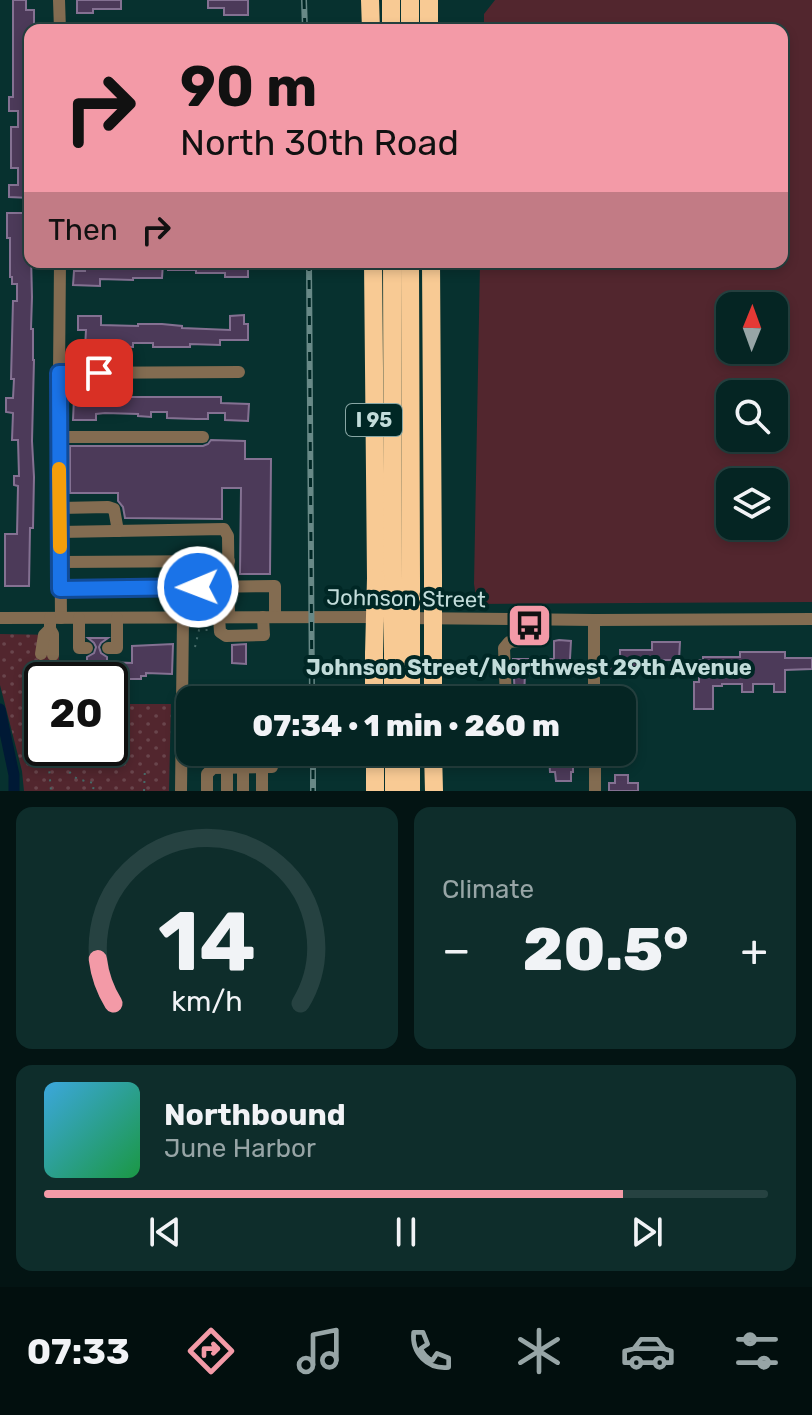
<!DOCTYPE html>
<html lang="en">
<head>
<meta charset="utf-8">
<style>
	:root { --surface:#052523; --page:#0e2d2b; --text:#f1f3f6; --muted:#97a5a6; --line:#264241; --accent:#f39aa7 }
	body { margin:0; font-family:Rubik,sans-serif; background:var(--page); color:var(--text); height:100vh; display:flex; flex-direction:column; font-size:30px; white-space:nowrap }
	* { box-sizing:border-box; margin:0 }
	p { font-size:26px; color:var(--muted) }
	.icon { flex:none; width:44px; height:44px; fill:none; stroke:currentColor; stroke-width:2; stroke-linecap:round; stroke-linejoin:round }
	.map { position:relative; height:791px; overflow:hidden }
	.panel { display:flex; flex-direction:column; gap:16px; padding:16px; background:#031413; flex:1 }
	.panel>* { flex:none }
	.banner { position:absolute; left:24px; top:24px; width:764px; height:244px; border-radius:16px; box-shadow:0 4px 12px #0003,0 0 0 2px var(--line); background:#f39aa7; color:#111; overflow:hidden }
	.needle { width:52px; rotate:1deg }
	.fabs { position:absolute; left:716px; top:292px; display:grid; gap:16px }
	.fabs a { display:grid; place-items:center; width:72px; height:72px; border-radius:16px; background:var(--surface); box-shadow:0 4px 12px #0003,0 0 0 2px var(--line); font-size:40px }
	.speed { position:absolute; left:24px; top:662px; display:flex; gap:16px; font-size:40px; font-weight:700; text-align:center }
	.speed>* { display:grid; place-content:center; width:104px; height:104px; border-radius:50%; background:var(--surface); box-shadow:0 4px 12px #0003,0 0 0 2px var(--line); line-height:1 }
	.speed .limit { border:4px solid #111; border-radius:12px; background:#fff; color:#111 }
	.pin { position:absolute; display:grid; place-items:center; width:68px; height:68px; color:#fff; margin:-34px; border-radius:16px; box-shadow:0 4px 12px #0006 }
	.me { position:absolute; width:88px; margin:-44px; rotate:269deg; stroke-linejoin:round; filter:drop-shadow(0 0 6px #0008) }
	.turn { display:flex; align-items:center; gap:28px; height:168px; padding:0 24px; font-size:36px }
	.turn .icon { width:104px; height:104px; stroke-width:2.5 }
	.turn b { display:block; font-size:56px; line-height:68px }
	.then { display:flex; align-items:center; height:76px; padding:0 24px; background:#0003; gap:16px; font-size:30px }
	.big { font-size:60px; font-weight:800; line-height:1.1 }
	.panel .tile { flex:1; display:flex; flex-direction:column; justify-content:center; gap:12px; min-width:0; padding:0 28px; border-radius:16px; background:var(--page) }
	.panel .dial { align-items:center; gap:0 }
	.dial svg { height:208px; overflow:visible; fill:none; stroke:var(--line); stroke-width:7; stroke-linecap:round; text-anchor:middle }
	.dial text { fill:var(--text); stroke:none }
	.song { display:flex; align-items:center; gap:24px }
	.cover { width:96px; height:96px; border-radius:12px; background:linear-gradient(135deg,hsl(200 70% 55%),hsl(140 70% 35%)) }
	.played { height:8px; border-radius:4px; background:linear-gradient(90deg,var(--accent) 80%,var(--line) 80%) }
	.keys { display:flex; justify-content:space-around; direction:ltr }
	.heat { display:flex; justify-content:space-between; align-items:center; font-size:44px; direction:ltr }
	.panel .tiles { flex:1; display:grid; gap:16px; grid-template-columns:1fr 1fr }
	.tile:last-child { grid-column:span 2 }
	.trip { position:absolute; left:176px; top:686px; width:460px; height:80px; border-radius:16px; background:var(--surface); box-shadow:0 4px 12px #0003,0 0 0 2px var(--line); font-weight:800; line-height:80px; text-align:center }
	.tabs { display:flex; height:128px; justify-content:space-around; align-items:center; background:#020f0e; color:var(--muted) }
	.tabs .icon { width:56px; height:56px }
	.tabs .active { color:var(--accent) }
	.tabs b { font-size:36px; color:var(--text) }
	.map>svg:first-child { display:block }
	.grass { fill:#52262e; fill-rule:evenodd }
	.park { fill:url(#park-dots) }
	.lines { fill:none; stroke-linecap:round; stroke-linejoin:round }
	.canal { stroke:#001935; stroke-width:11 }
	.building { fill:#4c3a59; stroke:#847192; stroke-width:2 }
	.path { stroke:#466a68; stroke-width:2; stroke-dasharray:2 6; stroke-linecap:butt }
	.minor { stroke:#836c51; stroke-width:12 }
	.highway { stroke:#f8ca94; stroke-width:18 }
	.rail-casing { stroke:#688987; stroke-width:6 }
	.rail { stroke:#002725; stroke-width:3; stroke-dasharray:9; stroke-linecap:butt }
	.highway-bridge { stroke:#f8ca94; stroke-width:18 }
	.route-casing { stroke:#114b97; stroke-width:20 }
	.route { stroke:#1a73e8; stroke-width:14 }
	.slow { stroke:#f59e0b; stroke-width:14 }
	.labels { text-anchor:middle; stroke-width:8; stroke-linejoin:round; paint-order:stroke }
	.shield { fill:#002725; stroke:#88a6a4; stroke-width:2 }
	.shield-label { font-size:20px; font-weight:bold; fill:#c2dcda }
	.street-label { font-size:22px; fill:#c2dcda; stroke:#002725 }
	.poi-label { font-size:22px; font-weight:bold; fill:#c2dcda; stroke:#002725 }
</style>
</head>
<body>
<div class="map">
<svg width="812" height="791" viewBox="0 0 812 791">
	<defs>
		<pattern id="park-dots" width="8" height="8" patternUnits="userSpaceOnUse" patternTransform="scale(2)"><rect width="8" height="8" fill="#52262e"/><path d="M2 2h.1M6 6h.1" fill="none" stroke="#69454c" stroke-width="1.8" stroke-linecap="round"/></pattern>
	</defs>
	<rect width="100%" height="100%" fill="#07312f"/>
	<path class="grass" d="M 495,0 L 812,0 L 812,602 L 477,604 L 474,584 L 480,262 L 782,262 L 782,30 L 484,30 L 484,14 ZM 730,306 L 774,306 L 774,350 L 730,350 ZM 730,394 L 774,394 L 774,438 L 730,438 ZM 730,482 L 774,482 L 774,526 L 730,526 Z"/>
	<path class="park" d="M 0,634 L 59,635 L 59,680 L 42,680 L 42,748 L 110,748 L 110,704 L 171,704 L 169,791 L 24,791 L 22,771 L 0,685 Z"/>
	<g class="lines">
		<path class="canal" d="M 0,709 L 14,775 L 14,791"/>
	</g>
	<g class="building">
		<path d="M 13,0 L 26,0 L 26,10 L 34,10 L 34,30 L 30,30 L 30,198 L 9,197 L 9,185 L 18,185 L 18,168 L 11,168 L 11,127 L 18,127 L 18,111 L 9,111 L 9,97 L 13,97 Z"/>
		<path d="M 77,0 L 121,0 L 121,9 L 93,9 L 93,13 L 77,13 Z"/>
		<path d="M 208,0 L 248,0 L 248,15 L 224,15 L 224,8 L 208,8 Z"/>
		<path d="M 7,213 L 30,213 L 32,297 L 31,329 L 33,329 L 33,360 L 34,360 L 32,441 L 34,477 L 33,528 L 30,528 L 29,586 L 5,586 L 5,534 L 17,534 L 18,486 L 14,485 L 14,476 L 19,476 L 18,440 L 12,440 L 13,413 L 6,412 L 6,398 L 13,398 L 14,379 L 11,379 L 13,301 L 17,301 L 17,284 L 12,284 L 12,277 L 10,277 L 10,238 L 7,238 Z"/>
		<path d="M 85,262 L 163,263 L 162,278 L 133,278 L 133,280 L 100,279 L 100,286 L 73,285 L 74,271 L 85,271 Z"/>
		<path d="M 168,262 L 248,262 L 248,277 L 225,277 L 225,273 L 196,273 L 196,270 L 168,270 Z"/>
		<path d="M 244,315 L 244,324 L 248,324 L 248,340 L 220,340 L 220,345 L 190,344 L 190,347 L 153,347 L 153,343 L 133,343 L 133,347 L 100,346 L 100,348 L 85,348 L 86,330 L 78,330 L 78,316 L 101,316 L 101,325 L 138,326 L 138,324 L 162,324 L 182,326 L 182,328 L 230,330 L 230,316 Z"/>
		<path d="M 92,397 L 221,397 L 221,403 L 249,404 L 248,421 L 225,420 L 225,413 L 208,413 L 208,419 L 196,419 L 167,418 L 167,412 L 151,412 L 151,417 L 138,416 L 138,414 L 105,413 L 96,414 L 96,420 L 73,420 L 74,398 L 92,398 Z"/>
		<path d="M 211,440 L 245,441 L 245,459 L 271,459 L 270,574 L 240,574 L 241,488 L 222,488 L 222,519 L 125,518 L 123,507 L 118,501 L 118,493 L 70,493 L 70,446 L 203,446 L 208,444 Z"/>
		<path d="M 88,638 L 108,638 L 101,643 L 99,647 L 101,653 L 107,657 L 107,662 L 132,663 L 132,646 L 173,644 L 172,674 L 146,673 L 146,676 L 141,676 L 141,679 L 119,679 L 119,681 L 89,680 L 89,663 L 87,663 L 87,657 L 94,653 L 96,647 L 94,643 Z"/>
		<path d="M 559,640 L 571,641 L 569,676 L 525,673 L 524,698 L 515,698 L 513,659 L 554,659 L 554,641 Z"/>
		<path d="M 652,642 L 680,642 L 679,660 L 663,660 L 663,667 L 641,666 L 641,672 L 611,676 L 611,670 L 608,670 L 608,662 L 620,662 L 620,650 L 652,650 Z"/>
		<path d="M 246,644 L 246,664 L 232,663 L 232,645 Z"/>
		<path d="M 740,652 L 785,652 L 785,658 L 812,658 L 812,669 L 785,670 L 785,692 L 774,692 L 774,684 L 753,684 L 753,692 L 742,692 L 742,684 L 722,684 L 722,686 L 713,686 L 713,709 L 694,709 L 694,682 L 699,682 L 699,660 L 703,660 L 703,657 L 740,657 Z"/>
		<path d="M 549,755 L 573,755 L 573,772 L 571,772 L 571,781 L 556,781 L 555,772 L 550,772 Z"/>
		<path d="M 615,775 L 628,775 L 628,783 L 638,783 L 638,791 L 609,791 L 609,783 L 615,783 Z"/>
	</g>
	<g class="lines">
		<g class="path">
			<path d="M 195,647 L 199,630 L 208,630"/>
			<path d="M 34,708 L 42,738"/>
			<path d="M 44,748 L 49,768 L 51,791"/>
			<path d="M 67,748 C 67,773 67,778 94,783 L 93,791"/>
			<path d="M 144,791 L 145,768"/>
		</g>
		<g class="minor">
			<path d="M 59,0 L 60,30"/>
			<path d="M 60,262 L 59,373 L 61,618"/>
			<path d="M 59,373 L 239,372"/>
			<path d="M 59,437 L 203,437"/>
			<path d="M 60,508 L 108,507 L 114,509 L 118,531"/>
			<path d="M 60,532 L 224,529 L 228,536 L 229,617"/>
			<path d="M 60,562 L 229,561"/>
			<path d="M 60,589 L 275,586 L 275,616"/>
			<path d="M 219,617 L 220,632 L 226,636 L 264,635 L 263,617"/>
			<path d="M 0,618 L 381,617"/>
			<path d="M 50,618 L 50,629 L 53,634 L 53,655"/>
			<path d="M 79,618 L 79,648 L 87,648"/>
			<path d="M 403,618 L 594,620 L 812,619"/>
			<path d="M 594,620 L 594,700"/>
			<path d="M 108,648 L 117,648 L 117,618"/>
			<path d="M 41,654 L 44,635 L 50,629"/>
			<path d="M 42,670 L 42,676 L 54,675 L 53,668"/>
			<path d="M 506,700 L 504,648 L 509,642 L 531,640 L 534,636 L 535,619"/>
			<path d="M 595,752 L 595,791"/>
			<path d="M 262,767 L 262,791"/>
			<path d="M 181,791 L 183,618"/>
			<path d="M 207,791 L 207,774 L 213,768 L 272,767 L 272,752"/>
			<path d="M 227,791 L 227,768"/>
			<path d="M 243,791 L 243,767"/>
		</g>
		<g class="highway">
			<path d="M 370,0 L 371,30"/>
			<path d="M 391,0 L 391,30"/>
			<path d="M 429,0 L 429,30"/>
			<path d="M 410,30 L 410,0"/>
			<path d="M 373,262 L 376,578"/>
			<path d="M 392,262 L 393,580"/>
			<path d="M 410,262 L 411,580"/>
			<path d="M 431,262 L 433,577"/>
			<path d="M 411,652 L 411,700"/>
			<path d="M 393,653 L 393,700"/>
			<path d="M 374,654 L 374,700"/>
			<path d="M 433,662 L 433,700"/>
			<path d="M 375,752 L 375,791"/>
			<path d="M 394,752 L 394,791"/>
			<path d="M 411,752 L 411,791"/>
			<path d="M 433,752 L 434,791"/>
		</g>
		<defs>
			<g id="rail">
				<path d="M 304,0 L 305,30"/>
				<path d="M 309,262 L 312,700"/>
				<path d="M 313,752 L 313,791"/>
			</g>
		</defs>
		<use href="#rail" class="rail-casing"/>
		<use href="#rail" class="rail"/>
		<g class="highway-bridge">
			<path d="M 411,580 L 411,652"/>
			<path d="M 393,653 L 393,580"/>
			<path d="M 374,654 L 376,578"/>
			<path d="M 433,662 L 433,577"/>
		</g>
	</g>
	<g class="lines">
		<defs>
			<path id="route" d="M 99,373 L 59,373 L 60,589 L 198,587"/>
		</defs>
		<use href="#route" class="route-casing"/>
		<use href="#route" class="route"/>
		<path class="slow" d="M 59,469 L 60,547"/>
	</g>
	<defs>
		<symbol id="bus-square" viewBox="-11 -11 22 22"><rect x="-9" y="-9" width="18" height="18" rx="4" fill="#f39aa7" stroke="#002725"/><path d="M-5-6H5V4H4V6H2V4H-2V6H-4V4H-5ZM-3.5-4V0h7V-4ZM-3.5 1.2v1.5H-2V1.2ZM2 1.2v1.5H3.5V1.2Z" fill="#111"/></symbol>
	</defs>
	<g fill-rule="evenodd">
		<use href="#bus-square" x="504" y="600" width="51" height="51"/>
	</g>
	<g class="labels">
		<rect class="shield" x="346" y="404" width="56" height="32" rx="6"/>
		<g class="shield-label">
			<text x="374" y="427">I 95</text>
		</g>
		<g class="street-label">
			<text transform="translate(406 598) rotate(1)" y="8">Johnson Street</text>
		</g>
		<g class="poi-label">
			<text x="529" y="675">Johnson Street/Northwest 29th Avenue</text>
		</g>
	</g>
</svg>
<div class="fabs">
<a><svg class="needle" viewBox="-14 -14 28 28"><path d="M0-13l5 13h-10z" fill="#e53935"/><path d="M0 13l5-13h-10z" fill="#97a5a6"/></svg></a>
<a><svg class="icon" aria-label="search" viewBox="0 0 24 24"><circle cx="10" cy="10" r="6"/><path d="M15 15l6 6"/></svg></a>
<a><svg class="icon" aria-label="layers" viewBox="0 0 24 24"><path d="M12 4l9 5-9 5-9-5zM3 14l9 5 9-5"/></svg></a>
</div>
<div class="speed"><div class="limit">20</div></div>
<div class="pin" style="left:99px;top:373px;background:#d93025"><svg class="icon" aria-label="arrive" viewBox="0 0 24 24"><path d="M6 21V4h12l-3 4 3 4H6"/></svg></div>
<svg class="me" style="left:198px;top:587px" viewBox="-20 -20 40 40"><circle r="17" fill="#1a73e8" stroke="#fff" stroke-width="3"/><path d="M0-11L8 9 0 5-8 9z" fill="#fff"/></svg>
<div class="trip">07:34 · 1 min · 260 m</div>
<div class="banner">
<div class="turn"><svg class="icon" aria-label="right" viewBox="0 0 24 24"><path d="M7 20v-9h11M14 6l5 5-5 5"/></svg><div><b>90 m</b>North 30th Road</div></div>
<div class="then">Then<svg class="icon" aria-label="right" viewBox="0 0 24 24"><path d="M7 20v-9h11M14 6l5 5-5 5"/></svg></div>
</div>
</div>
<section class="panel">
<div class="tiles">
<div class="tile dial"><svg viewBox="0 0 100 80">
<path d="M14 69A42 42 0 1 1 86 69"/>
<path d="M14 69A42 42 0 0 1 8 52" stroke="#f39aa7"/>
<text x="50" y="56" font-size="32" font-weight="700">14</text>
<text x="50" y="72" font-size="11">km/h</text>
</svg></div>
<div class="tile"><p>Climate</p>
<div class="heat"><a>−</a><b class="big">20.5°</b><a>+</a></div>
</div>
<div class="tile">
<div class="song"><i class="cover"></i><div><b>Northbound</b><p>June Harbor</p></div></div>
<div class="played"></div>
<div class="keys"><svg class="icon" aria-label="previous" viewBox="0 0 24 24"><path d="M18 5L8 12l10 7zM5 5v14"/></svg><svg class="icon" aria-label="pause" viewBox="0 0 24 24"><path d="M8 5v14M16 5v14"/></svg><svg class="icon" aria-label="next" viewBox="0 0 24 24"><path d="M6 5l10 7-10 7zM19 5v14"/></svg></div>
</div>
</div>
</section>
<nav class="tabs">
<b>07:33</b>
<svg class="icon active" aria-label="directions" viewBox="0 0 24 24"><path d="M12 3l9 9-9 9-9-9zM9 14v-3h6M13 9l2 2-2 2"/></svg>
<svg class="icon" aria-label="music" viewBox="0 0 24 24"><path d="M9 18V5l10-2v13"/><circle cx="6" cy="18" r="3"/><circle cx="16" cy="16" r="3"/></svg>
<svg class="icon" aria-label="phone" viewBox="0 0 24 24"><path d="M5 4h4l2 5-3 2q2 4 5 5l2-3 5 2v4C11 20 4 13 5 4z"/></svg>
<svg class="icon" aria-label="climate" viewBox="0 0 24 24"><path d="M12 3v18M4 7l16 10M4 17L20 7"/></svg>
<svg class="icon" aria-label="car" viewBox="0 0 24 24"><path d="M5 17H2v-5l4-1 3-4h7l3 4 3 1v5h-3M9 17h6M6 11h13"/><circle cx="7" cy="17" r="2"/><circle cx="17" cy="17" r="2"/></svg>
<svg class="icon" aria-label="filters" viewBox="0 0 24 24"><path d="M4 7h16M4 17h16"/><circle cx="9" cy="7" r="2"/><circle cx="15" cy="17" r="2"/></svg>
</nav>
</body>
</html>
